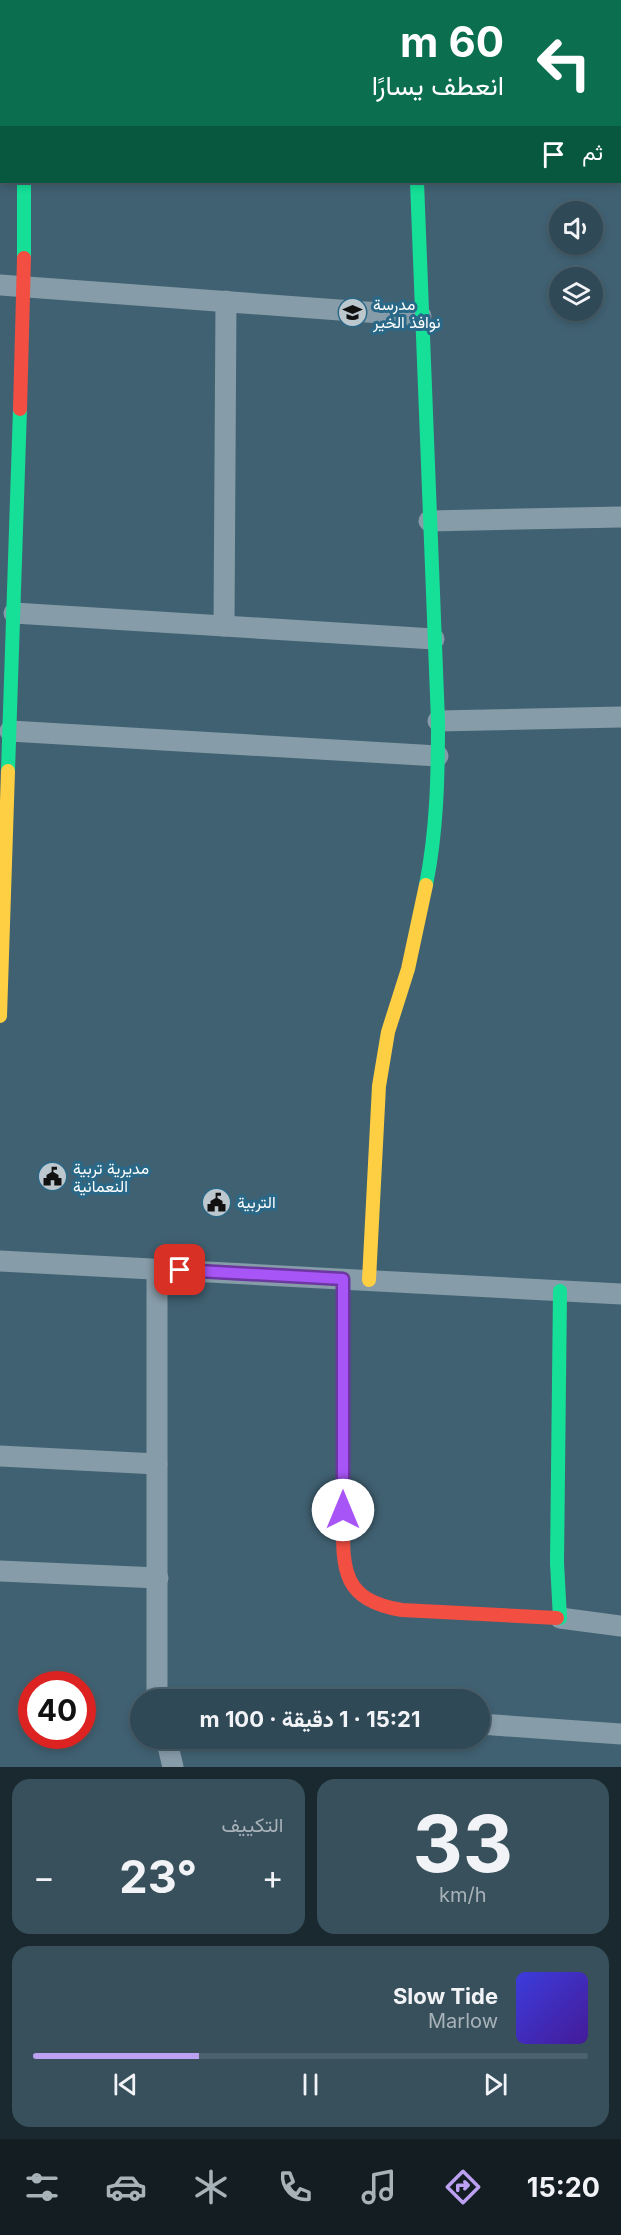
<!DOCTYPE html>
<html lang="ar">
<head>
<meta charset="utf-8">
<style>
	:root { --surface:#304956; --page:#38505c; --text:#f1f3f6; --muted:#a8b2b9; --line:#4b616c; --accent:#bca0f2 }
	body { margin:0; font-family:Inter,Vazirmatn,sans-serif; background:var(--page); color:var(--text); direction:rtl; height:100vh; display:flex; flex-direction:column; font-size:22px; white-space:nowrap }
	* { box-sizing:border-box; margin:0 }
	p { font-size:20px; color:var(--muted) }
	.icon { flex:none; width:33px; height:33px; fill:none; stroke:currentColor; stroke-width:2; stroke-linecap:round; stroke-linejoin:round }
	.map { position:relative; height:1767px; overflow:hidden; direction:ltr }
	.panel { display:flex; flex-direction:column; gap:12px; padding:12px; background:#1a282f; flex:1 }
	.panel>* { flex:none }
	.guide { position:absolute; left:0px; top:0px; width:621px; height:183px; box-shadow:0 3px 9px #0003,0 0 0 2px var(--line); direction:rtl; background:#0b6e4f; color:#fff; overflow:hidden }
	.buttons { position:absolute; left:549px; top:201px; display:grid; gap:12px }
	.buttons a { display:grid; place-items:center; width:54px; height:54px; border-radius:50%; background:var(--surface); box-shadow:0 3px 9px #0003,0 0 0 2px var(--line); font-size:30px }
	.speed { position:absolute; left:18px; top:1671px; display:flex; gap:12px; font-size:30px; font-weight:700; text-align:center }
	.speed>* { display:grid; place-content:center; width:78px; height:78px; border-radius:50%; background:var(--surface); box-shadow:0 3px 9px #0003,0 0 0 2px var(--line); line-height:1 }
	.speed .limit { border:9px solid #d22; background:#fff; color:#111 }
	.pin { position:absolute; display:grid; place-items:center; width:51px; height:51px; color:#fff; margin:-26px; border-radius:12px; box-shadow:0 3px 9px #0006 }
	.me { position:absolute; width:66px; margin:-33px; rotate:0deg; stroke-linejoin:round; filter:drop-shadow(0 0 4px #0008) }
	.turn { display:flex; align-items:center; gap:21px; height:126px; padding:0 18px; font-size:27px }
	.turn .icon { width:78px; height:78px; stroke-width:2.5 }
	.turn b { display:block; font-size:42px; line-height:51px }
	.then { display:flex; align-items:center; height:57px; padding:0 18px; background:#0003; gap:12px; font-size:22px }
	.big { font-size:45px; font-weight:700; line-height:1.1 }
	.panel .card { flex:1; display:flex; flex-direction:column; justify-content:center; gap:9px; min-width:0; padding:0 21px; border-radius:18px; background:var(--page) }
	.panel .dial { align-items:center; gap:0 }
	.dial b { font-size:78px; line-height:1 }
	.song { display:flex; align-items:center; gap:18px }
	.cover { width:72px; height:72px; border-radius:9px; background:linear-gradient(135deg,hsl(240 70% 55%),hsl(260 70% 35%)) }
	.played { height:6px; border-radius:3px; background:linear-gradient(90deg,var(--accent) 30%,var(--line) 30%) }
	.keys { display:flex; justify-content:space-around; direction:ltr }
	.heat { display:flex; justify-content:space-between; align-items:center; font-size:33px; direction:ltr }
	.panel .tiles { flex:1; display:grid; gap:12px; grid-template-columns:1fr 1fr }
	.card:last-child { grid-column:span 2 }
	.trip { position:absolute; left:130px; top:1689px; width:360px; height:60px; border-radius:30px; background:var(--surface); box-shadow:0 3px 9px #0003,0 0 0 2px var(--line); font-weight:700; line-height:60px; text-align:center; direction:rtl }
	.dock { display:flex; height:96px; justify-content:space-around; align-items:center; background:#131d22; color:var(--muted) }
	.dock .icon { width:42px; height:42px }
	.dock .current { color:var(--accent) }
	.dock b { font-size:27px; color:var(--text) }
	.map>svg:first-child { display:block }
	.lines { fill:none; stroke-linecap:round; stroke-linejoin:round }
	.street { stroke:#869ca8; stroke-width:21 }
	.fast { stroke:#16e098; stroke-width:14 }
	.slow { stroke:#ffcf43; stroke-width:14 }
	.jam { stroke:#f24e42; stroke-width:14 }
	.route-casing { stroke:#6d37a1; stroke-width:15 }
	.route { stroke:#a855f7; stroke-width:10 }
	.labels { text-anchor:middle; stroke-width:6; stroke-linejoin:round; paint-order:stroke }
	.poi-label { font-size:16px; fill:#fff; stroke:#2a6888; text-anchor:start }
</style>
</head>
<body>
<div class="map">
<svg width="621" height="1767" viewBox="0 0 621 1767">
	<rect width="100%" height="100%" fill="#406172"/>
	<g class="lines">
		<g class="street">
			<path d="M 412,0 L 412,2"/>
			<path d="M 24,2 L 24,0"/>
			<path d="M 0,35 L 2,35"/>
			<path d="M 620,114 L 621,113"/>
			<path d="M 0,285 L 421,316"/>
			<path d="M 429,521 L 621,517"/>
			<path d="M 14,613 L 434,639"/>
			<path d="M 224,626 L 226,301"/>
			<path d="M 438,721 L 621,717"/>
			<path d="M 10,731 L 438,756"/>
			<path d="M 0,1261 L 621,1294"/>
			<path d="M 157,1269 L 157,1700"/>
			<path d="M 0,1456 L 157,1464"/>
			<path d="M 0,1571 L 158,1578"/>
			<path d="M 560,1618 L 621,1626"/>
			<path d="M 480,1724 L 621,1734"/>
			<path d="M 166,1738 L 173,1767"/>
		</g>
		<g class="fast">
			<path d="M 24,182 L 24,258"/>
			<path d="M 417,182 L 438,721 C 438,776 437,830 426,885"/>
			<path d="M 8,771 L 20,409"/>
			<path d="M 557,1618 L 560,1618 L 557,1563 L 560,1291"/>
		</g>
		<g class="slow">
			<path d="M 0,1016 L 8,771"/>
			<path d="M 343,1279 L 343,1512"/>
			<path d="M 369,1280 L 379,1086 L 388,1032 L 408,969 L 426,885"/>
		</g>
		<g class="jam">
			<path d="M 20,409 L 24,258"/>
			<path d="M 343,1512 C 343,1566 339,1600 402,1610 L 557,1618"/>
		</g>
	</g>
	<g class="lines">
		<defs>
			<path id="route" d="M 180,1270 L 343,1279 L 343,1510"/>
		</defs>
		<use href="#route" class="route-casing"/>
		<use href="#route" class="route"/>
	</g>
	<defs>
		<symbol id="school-disc" viewBox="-11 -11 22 22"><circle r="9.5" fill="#bcc8ce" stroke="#2a6888"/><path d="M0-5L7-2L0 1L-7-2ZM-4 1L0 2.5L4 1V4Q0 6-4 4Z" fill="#111"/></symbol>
		<symbol id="civic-disc" viewBox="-11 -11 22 22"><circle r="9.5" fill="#bcc8ce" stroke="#2a6888"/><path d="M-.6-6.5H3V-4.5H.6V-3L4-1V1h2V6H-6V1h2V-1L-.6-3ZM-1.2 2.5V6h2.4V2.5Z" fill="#111"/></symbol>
	</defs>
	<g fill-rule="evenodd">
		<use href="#school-disc" x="336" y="296" width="33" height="33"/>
		<use href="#civic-disc" x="36" y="1160" width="33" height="33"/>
		<use href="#civic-disc" x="200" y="1186" width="33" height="33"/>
	</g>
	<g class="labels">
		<g class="poi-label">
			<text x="373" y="310">مدرسة<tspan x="373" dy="18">نوافذ الخير</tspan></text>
			<text x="73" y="1174">مديرية تربية<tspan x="73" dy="18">النعمانية</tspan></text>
			<text x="237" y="1208">التربية</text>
		</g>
	</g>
</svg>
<div class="buttons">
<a><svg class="icon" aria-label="sound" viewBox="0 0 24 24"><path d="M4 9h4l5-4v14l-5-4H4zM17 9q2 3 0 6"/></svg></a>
<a><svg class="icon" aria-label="layers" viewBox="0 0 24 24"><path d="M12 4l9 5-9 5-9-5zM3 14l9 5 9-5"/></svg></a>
</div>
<div class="speed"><div class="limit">40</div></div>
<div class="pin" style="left:180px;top:1270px;background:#d93025"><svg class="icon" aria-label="arrive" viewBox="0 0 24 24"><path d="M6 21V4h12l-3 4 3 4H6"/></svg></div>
<svg class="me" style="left:343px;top:1510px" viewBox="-20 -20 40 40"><circle r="19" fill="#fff"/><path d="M0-13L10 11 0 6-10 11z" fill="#a855f7"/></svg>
<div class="trip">15:21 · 1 دقيقة · 100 m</div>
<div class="guide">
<div class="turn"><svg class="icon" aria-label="left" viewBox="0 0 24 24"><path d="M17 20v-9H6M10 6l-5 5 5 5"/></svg><div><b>60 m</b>انعطف يسارًا</div></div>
<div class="then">ثم<svg class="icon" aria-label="arrive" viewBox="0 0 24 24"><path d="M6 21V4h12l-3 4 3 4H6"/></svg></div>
</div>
</div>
<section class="panel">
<div class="tiles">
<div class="card dial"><b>33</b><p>km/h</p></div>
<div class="card"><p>التكييف</p>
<div class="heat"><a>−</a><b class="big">23°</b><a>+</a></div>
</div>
<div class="card">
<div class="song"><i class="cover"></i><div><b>Slow Tide</b><p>Marlow</p></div></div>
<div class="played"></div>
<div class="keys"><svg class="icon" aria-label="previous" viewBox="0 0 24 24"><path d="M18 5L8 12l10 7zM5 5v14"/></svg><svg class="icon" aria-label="pause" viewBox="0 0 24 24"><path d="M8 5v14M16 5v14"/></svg><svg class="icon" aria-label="next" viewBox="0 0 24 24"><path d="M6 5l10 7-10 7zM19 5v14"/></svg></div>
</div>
</div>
</section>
<nav class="dock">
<b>15:20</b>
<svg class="icon current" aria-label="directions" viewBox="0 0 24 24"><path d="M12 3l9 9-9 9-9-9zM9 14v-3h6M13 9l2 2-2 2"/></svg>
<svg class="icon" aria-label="music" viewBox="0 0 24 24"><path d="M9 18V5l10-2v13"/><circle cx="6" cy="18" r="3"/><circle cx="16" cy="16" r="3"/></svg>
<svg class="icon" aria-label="phone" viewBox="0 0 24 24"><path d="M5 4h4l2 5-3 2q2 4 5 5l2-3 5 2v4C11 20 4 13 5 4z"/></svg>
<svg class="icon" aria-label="climate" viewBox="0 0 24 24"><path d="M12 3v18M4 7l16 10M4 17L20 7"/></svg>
<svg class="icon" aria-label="car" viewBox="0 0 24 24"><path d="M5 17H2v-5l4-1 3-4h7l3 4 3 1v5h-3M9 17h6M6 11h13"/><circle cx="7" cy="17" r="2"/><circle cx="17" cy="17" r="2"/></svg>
<svg class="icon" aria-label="filters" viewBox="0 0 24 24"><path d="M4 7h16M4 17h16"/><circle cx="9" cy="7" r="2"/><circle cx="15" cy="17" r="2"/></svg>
</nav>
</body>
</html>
